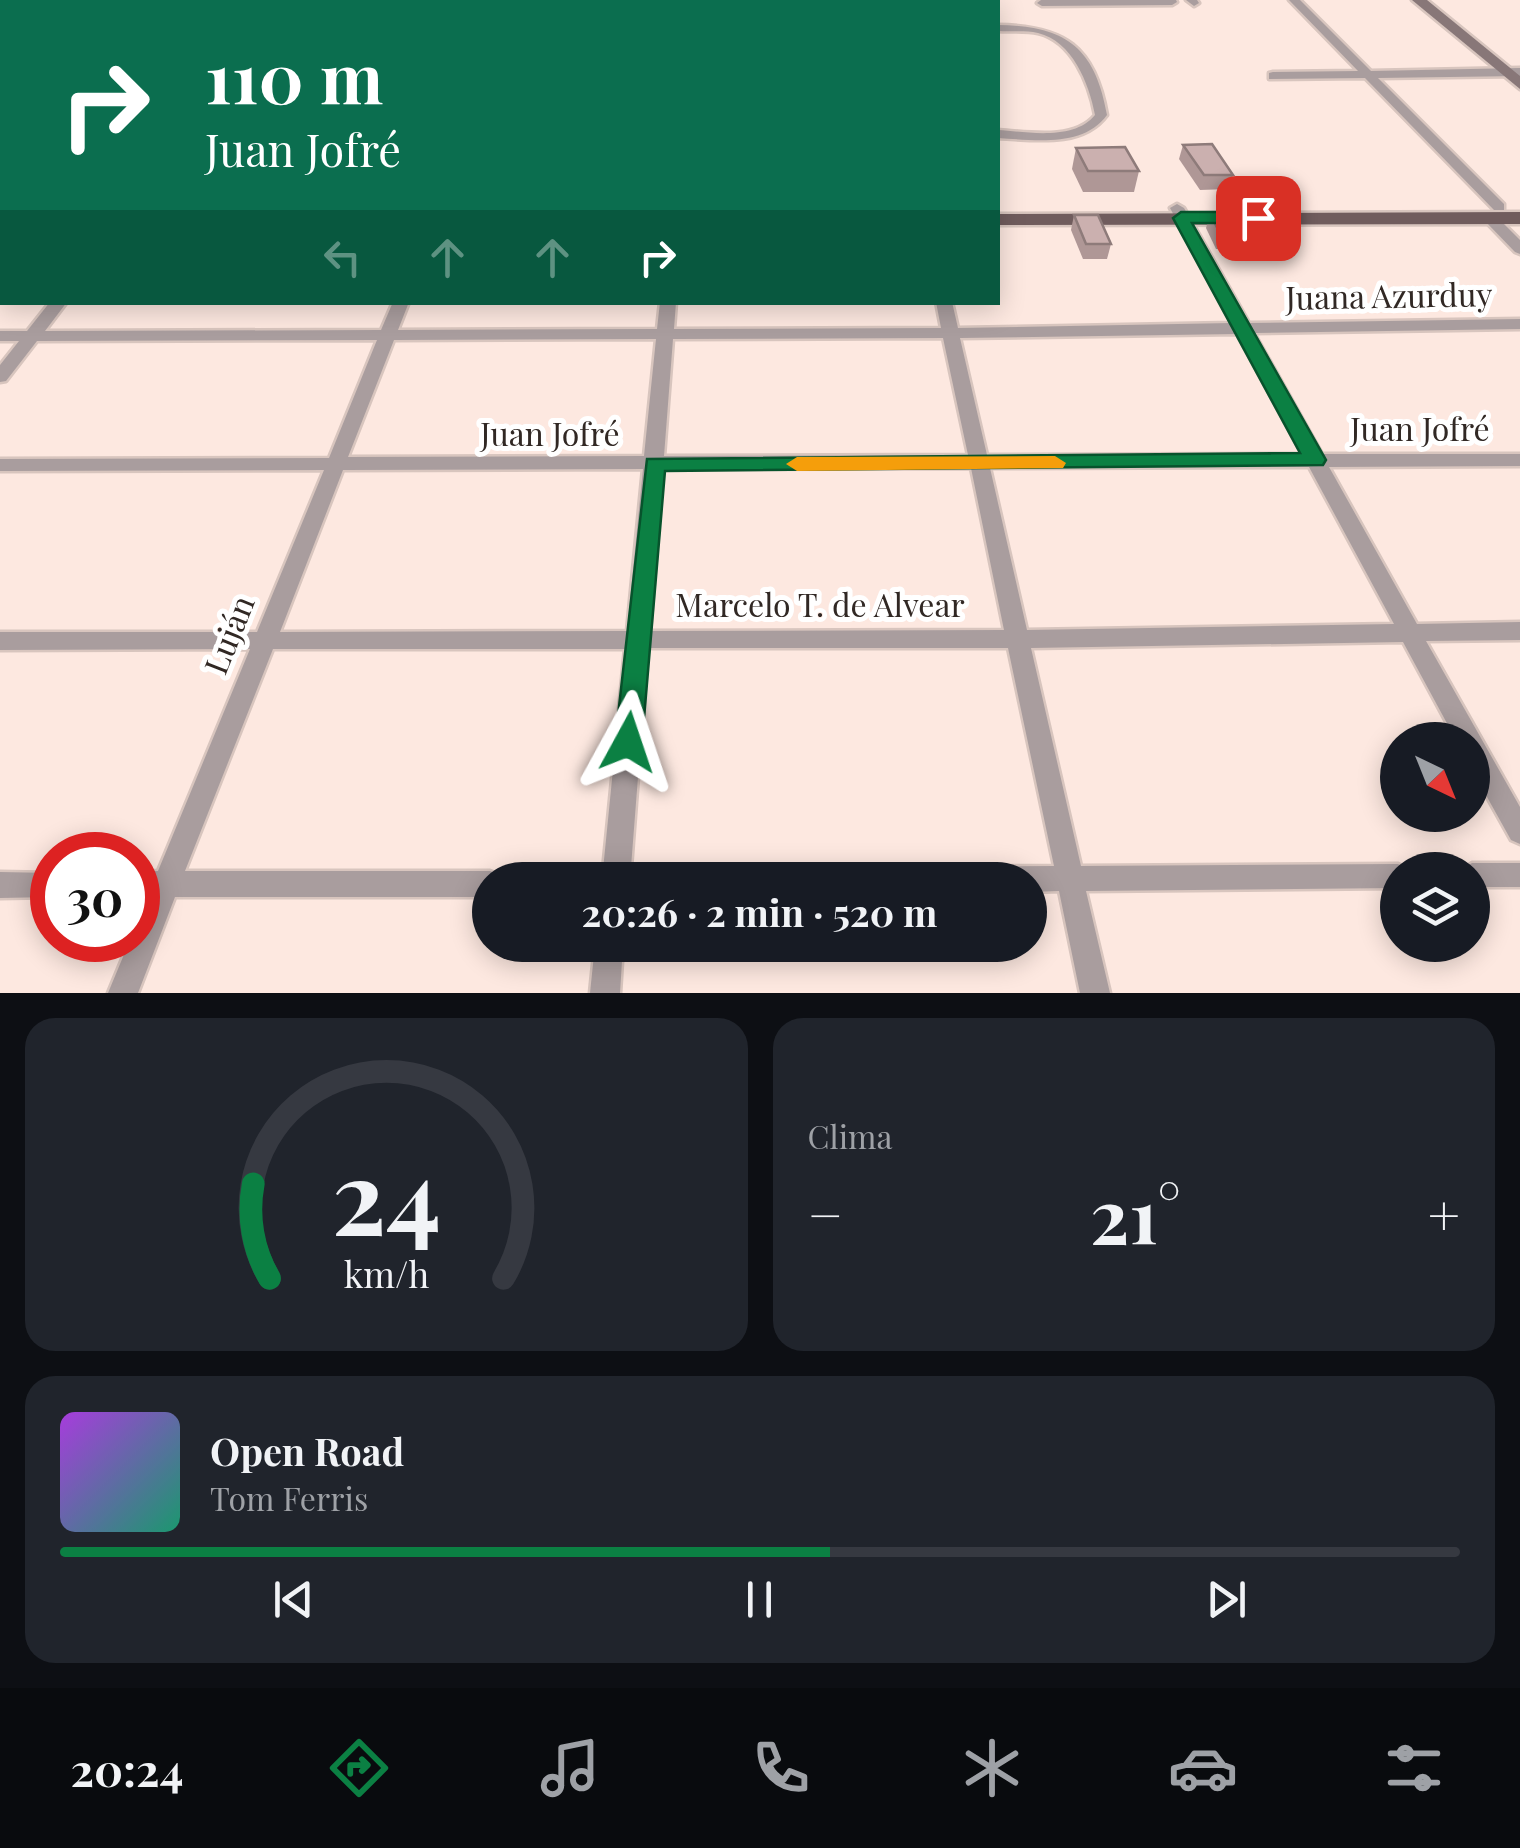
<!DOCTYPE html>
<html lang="es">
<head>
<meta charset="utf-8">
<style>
	:root { --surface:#171b24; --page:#20242c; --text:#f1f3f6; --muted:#9ea1a6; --line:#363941; --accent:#0b8043 }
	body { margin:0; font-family:"Playfair Display",serif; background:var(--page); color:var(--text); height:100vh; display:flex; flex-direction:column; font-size:38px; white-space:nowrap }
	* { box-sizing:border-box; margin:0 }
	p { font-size:32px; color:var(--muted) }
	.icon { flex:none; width:55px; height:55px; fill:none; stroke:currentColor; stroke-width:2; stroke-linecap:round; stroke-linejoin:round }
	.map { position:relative; height:993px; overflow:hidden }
	.panel { display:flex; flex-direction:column; gap:25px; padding:25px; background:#0d0f14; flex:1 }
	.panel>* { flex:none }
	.banner { position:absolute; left:0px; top:0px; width:1000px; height:305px; box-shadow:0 5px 25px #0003; background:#0b6e4f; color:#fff; overflow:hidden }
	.needle { width:65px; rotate:137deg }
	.buttons { position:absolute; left:1380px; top:722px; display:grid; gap:20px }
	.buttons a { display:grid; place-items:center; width:110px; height:110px; border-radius:50%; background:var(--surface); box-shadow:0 5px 25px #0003; font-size:50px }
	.speed { position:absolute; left:30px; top:832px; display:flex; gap:20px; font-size:50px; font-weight:700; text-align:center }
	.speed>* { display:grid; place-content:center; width:130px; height:130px; border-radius:50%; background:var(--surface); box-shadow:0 5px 25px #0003; line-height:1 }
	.speed .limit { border:15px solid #d22; background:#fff; color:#111 }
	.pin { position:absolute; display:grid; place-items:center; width:85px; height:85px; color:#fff; margin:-42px; border-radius:20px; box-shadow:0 5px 15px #0006 }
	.me { position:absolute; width:110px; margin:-55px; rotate:5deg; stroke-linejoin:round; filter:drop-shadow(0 0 8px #0008) }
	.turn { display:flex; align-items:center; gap:35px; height:210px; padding:0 40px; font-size:45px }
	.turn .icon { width:130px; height:130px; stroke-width:2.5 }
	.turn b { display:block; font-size:70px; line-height:85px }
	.lanes { display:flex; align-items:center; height:95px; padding:0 40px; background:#0003; justify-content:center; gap:50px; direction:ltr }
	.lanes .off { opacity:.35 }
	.big { font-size:75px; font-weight:700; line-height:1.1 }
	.panel .widget { flex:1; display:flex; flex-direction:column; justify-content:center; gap:15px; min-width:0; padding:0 35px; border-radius:30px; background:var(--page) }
	.panel .dial { align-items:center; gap:0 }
	.dial svg { height:260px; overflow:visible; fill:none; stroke:var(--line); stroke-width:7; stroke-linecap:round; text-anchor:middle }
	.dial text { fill:var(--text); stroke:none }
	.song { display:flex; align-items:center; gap:30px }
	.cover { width:120px; height:120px; border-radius:15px; background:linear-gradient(135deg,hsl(280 70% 55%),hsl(160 70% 35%)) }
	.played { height:10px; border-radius:5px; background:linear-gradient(90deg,var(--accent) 55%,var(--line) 55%) }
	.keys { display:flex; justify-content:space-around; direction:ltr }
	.heat { display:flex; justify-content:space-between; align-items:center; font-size:55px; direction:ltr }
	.panel .tiles { flex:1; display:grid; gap:25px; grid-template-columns:1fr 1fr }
	.widget:last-child { grid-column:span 2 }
	.trip { position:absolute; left:472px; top:862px; width:575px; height:100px; border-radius:50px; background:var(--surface); box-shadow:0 5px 25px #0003; font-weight:700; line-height:100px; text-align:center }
	.tabs { display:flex; height:160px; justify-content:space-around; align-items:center; background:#090b0e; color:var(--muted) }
	.tabs .icon { width:70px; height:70px }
	.tabs .on { color:var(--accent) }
	.tabs b { font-size:45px; color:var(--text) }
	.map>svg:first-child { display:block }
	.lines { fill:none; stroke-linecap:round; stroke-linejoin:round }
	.street-casing { stroke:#d8c5be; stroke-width:5 }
	.secondary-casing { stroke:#d8c5be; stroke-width:5 }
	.primary-casing { stroke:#d8c5be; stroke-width:5 }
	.street { fill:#a99d9e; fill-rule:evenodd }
	.secondary { fill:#887778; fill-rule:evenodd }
	.primary { fill:#705c5d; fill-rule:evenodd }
	.wall { fill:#af9796 }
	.building { fill:#cbb0af; stroke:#8e7b7a; stroke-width:2.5 }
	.route { fill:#0b8043; stroke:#07532c; stroke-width:2.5 }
	.slow { fill:#f59e0b }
	.labels { text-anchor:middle; stroke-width:10; stroke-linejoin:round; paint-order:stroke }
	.street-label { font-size:32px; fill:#312824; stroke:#fff }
</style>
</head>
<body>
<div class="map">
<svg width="1520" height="993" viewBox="0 0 1520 993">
	<rect width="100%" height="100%" fill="#fde8e0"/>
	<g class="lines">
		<defs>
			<g id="street">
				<path d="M 590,0 L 614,0 L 615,2 L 592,2 Z"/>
				<path d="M 1041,0 L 1176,0 L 1177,2 L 1172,5 L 1042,6 L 1037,3 Z"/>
				<path d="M 1186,0 L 1197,0 L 1199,3 L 1194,6 Z"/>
				<path d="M 1289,0 L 1300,0 L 1371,71 L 1520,68 L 1520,76 L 1378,78 L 1504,204 L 1504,210 L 1494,210 L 1365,78 L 1269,79 L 1269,73 L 1273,72 L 1358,71 Z"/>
				<rect x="0" y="8" width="2" height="6"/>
				<path d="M 998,25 C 1064,26 1095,46 1107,115 C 1083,148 1034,140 998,138 L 998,130 C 1027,132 1074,141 1095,115 C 1089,83 1072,41 1038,33 C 1025,30 1011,32 998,31 Z"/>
				<path d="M 1177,204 L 1184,208 L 1249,323 L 1520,319 L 1520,329 L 1254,333 L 1322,454 L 1520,454 L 1520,466 L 1329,467 L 1417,624 L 1520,622 L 1520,640 L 1426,641 L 1520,807 L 1520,844 L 1511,840 L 1472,770 L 1472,740 L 1456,740 L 1403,642 L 1031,648 L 1081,866 L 1398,864 L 1409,870 L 1398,870 L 1398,888 L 1086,891 L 1110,993 L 1080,993 L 1059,891 L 1030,892 L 1030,880 L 919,880 L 923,871 L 933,867 L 1054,866 L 1008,648 L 648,648 L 630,880 L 602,880 L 625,649 L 273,649 L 185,871 L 490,871 L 500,875 L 502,880 L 490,880 L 490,897 L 175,897 L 138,993 L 108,993 L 130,940 L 138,940 L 138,922 L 148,897 L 138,896 L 138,872 L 158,871 L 250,649 L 0,650 L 0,632 L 257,632 L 324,470 L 0,471 L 0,459 L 329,458 L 377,340 L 37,341 L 6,381 L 0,382 L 0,365 L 19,341 L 0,341 L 0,331 L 27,331 L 50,302 L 67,302 L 45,331 L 381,330 L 393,302 L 409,302 L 398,330 L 657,329 L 660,302 L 676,302 L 674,329 L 941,328 L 936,302 L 952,302 L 958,328 L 1232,323 L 1170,208 ZM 1237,334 L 1302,454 L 987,455 L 960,338 ZM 943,338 L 968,455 L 664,456 L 673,339 ZM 656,339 L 644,456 L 348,457 L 394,340 ZM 1309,467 L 1394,624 L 1027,630 L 990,468 ZM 971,468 L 1004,630 L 650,631 L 663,469 ZM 643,469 L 627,631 L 280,632 L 343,470 Z"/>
				<path d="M 1490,214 L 1495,215 L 1520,240 L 1520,254 L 1515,252 L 1485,221 L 1483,218 Z"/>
				<path d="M 1472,863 L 1520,863 L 1520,887 L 1472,887 L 1472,870 L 1461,870 Z"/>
				<path d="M 0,872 L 52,873 L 52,897 L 0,898 Z"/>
				<path d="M 595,945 L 623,945 L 620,993 L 590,993 Z"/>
			</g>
			<path id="secondary" d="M 1412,0 L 1427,0 L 1520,76 L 1520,89 Z"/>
			<g id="primary">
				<path d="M 0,209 L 2,210 L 2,221 L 0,221 Z"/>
				<path d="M 1520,212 L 1520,224 L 998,225 L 998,214 Z"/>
			</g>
		</defs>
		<use href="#street" class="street-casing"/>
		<use href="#secondary" class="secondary-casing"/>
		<use href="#primary" class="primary-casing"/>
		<use href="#street" class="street"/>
		<use href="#secondary" class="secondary"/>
		<use href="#primary" class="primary"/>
	</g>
	<g class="wall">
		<path d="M 1183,145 L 1233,175 L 1229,189 L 1200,190 L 1179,159 Z"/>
		<path d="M 1076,148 L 1139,171 L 1134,192 L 1083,192 L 1072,169 Z"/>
		<path d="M 1210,214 L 1253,235 L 1248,250 L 1216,249 L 1206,228 Z"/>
		<path d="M 1074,215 L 1111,244 L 1107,259 L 1083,259 L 1071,230 Z"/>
		<rect x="0" y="221" width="2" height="43"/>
	</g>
	<g class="building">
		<path d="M 1212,144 L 1233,175 L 1204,175 L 1183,145 Z"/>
		<path d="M 1125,147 L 1139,171 L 1088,171 L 1076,148 Z"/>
		<path d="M 1210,214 L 1238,214 L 1253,235 L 1221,235 Z"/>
		<path d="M 1074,215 L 1098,215 L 1111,244 L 1086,244 Z"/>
		<rect x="0" y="221" width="2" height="28"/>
	</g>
	<path class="route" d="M 1181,212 L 1258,212 L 1267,218 L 1258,223 L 1192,223 L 1326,460 L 1323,465 L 665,471 L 642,742 L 638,750 L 619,750 L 615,742 L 647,459 L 1300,453 L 1173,218 Z"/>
	<path class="slow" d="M 1055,456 L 1066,463 L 1063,468 L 797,471 L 786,464 L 797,457 Z"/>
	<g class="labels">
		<g class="street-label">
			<text transform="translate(1389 297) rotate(-1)" y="11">Juana Azurduy</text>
			<text x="1420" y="441">Juan Jofré</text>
			<text x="550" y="446">Juan Jofré</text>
			<text x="820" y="617">Marcelo T. de Alvear</text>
			<text transform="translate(230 635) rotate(-68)" y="11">Luján</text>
		</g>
	</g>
</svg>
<div class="buttons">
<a><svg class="needle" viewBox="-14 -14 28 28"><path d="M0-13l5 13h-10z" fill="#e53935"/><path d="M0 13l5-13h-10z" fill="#9ea1a6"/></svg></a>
<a><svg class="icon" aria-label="layers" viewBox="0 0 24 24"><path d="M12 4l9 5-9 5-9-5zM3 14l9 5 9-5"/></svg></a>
</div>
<div class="speed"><div class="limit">30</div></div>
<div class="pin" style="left:1258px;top:218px;background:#d93025"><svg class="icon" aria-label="arrive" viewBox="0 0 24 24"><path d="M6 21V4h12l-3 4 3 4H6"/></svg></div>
<svg class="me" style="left:628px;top:742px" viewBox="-20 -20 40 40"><path d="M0-17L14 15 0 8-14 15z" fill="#0b8043" stroke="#fff" stroke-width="4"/></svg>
<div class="trip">20:26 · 2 min · 520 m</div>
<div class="banner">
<div class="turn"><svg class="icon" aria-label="right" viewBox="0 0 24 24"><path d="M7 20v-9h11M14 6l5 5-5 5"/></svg><div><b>110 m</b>Juan Jofré</div></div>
<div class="lanes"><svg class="icon off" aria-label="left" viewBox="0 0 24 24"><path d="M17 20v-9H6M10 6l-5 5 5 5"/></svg><svg class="icon off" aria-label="ahead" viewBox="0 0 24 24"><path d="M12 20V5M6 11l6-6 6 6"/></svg><svg class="icon off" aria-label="ahead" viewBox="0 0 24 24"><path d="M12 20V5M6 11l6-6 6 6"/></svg><svg class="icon" aria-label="right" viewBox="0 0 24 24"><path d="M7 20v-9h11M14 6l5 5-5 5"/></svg></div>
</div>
</div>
<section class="panel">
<div class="tiles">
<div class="widget dial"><svg viewBox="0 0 100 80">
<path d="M14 69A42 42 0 1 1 86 69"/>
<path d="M14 69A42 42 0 0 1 9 40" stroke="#0b8043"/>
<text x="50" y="56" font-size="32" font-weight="700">24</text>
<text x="50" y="72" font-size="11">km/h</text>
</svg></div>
<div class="widget"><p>Clima</p>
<div class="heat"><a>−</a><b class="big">21°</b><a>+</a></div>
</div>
<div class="widget">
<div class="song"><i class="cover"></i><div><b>Open Road</b><p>Tom Ferris</p></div></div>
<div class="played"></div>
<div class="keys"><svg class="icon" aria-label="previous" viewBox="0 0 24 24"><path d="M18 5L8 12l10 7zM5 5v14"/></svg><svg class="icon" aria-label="pause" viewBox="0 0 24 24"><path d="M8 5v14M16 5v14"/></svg><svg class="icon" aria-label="next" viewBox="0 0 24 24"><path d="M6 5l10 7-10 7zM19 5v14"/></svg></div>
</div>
</div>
</section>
<nav class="tabs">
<b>20:24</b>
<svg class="icon on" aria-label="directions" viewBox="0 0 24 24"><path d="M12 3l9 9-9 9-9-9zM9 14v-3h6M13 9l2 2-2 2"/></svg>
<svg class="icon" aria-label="music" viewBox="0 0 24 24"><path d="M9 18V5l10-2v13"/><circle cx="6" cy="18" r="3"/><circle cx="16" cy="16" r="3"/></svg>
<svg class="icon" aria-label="phone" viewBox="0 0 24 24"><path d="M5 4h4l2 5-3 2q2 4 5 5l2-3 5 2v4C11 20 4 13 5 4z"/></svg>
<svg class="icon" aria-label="climate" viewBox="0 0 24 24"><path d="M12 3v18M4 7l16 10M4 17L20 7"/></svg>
<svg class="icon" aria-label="car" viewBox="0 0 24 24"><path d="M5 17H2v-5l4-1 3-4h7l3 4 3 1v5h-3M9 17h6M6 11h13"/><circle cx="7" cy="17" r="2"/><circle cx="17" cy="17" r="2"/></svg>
<svg class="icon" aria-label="filters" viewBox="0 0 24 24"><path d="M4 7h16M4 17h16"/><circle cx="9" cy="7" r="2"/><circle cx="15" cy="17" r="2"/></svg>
</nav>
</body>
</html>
